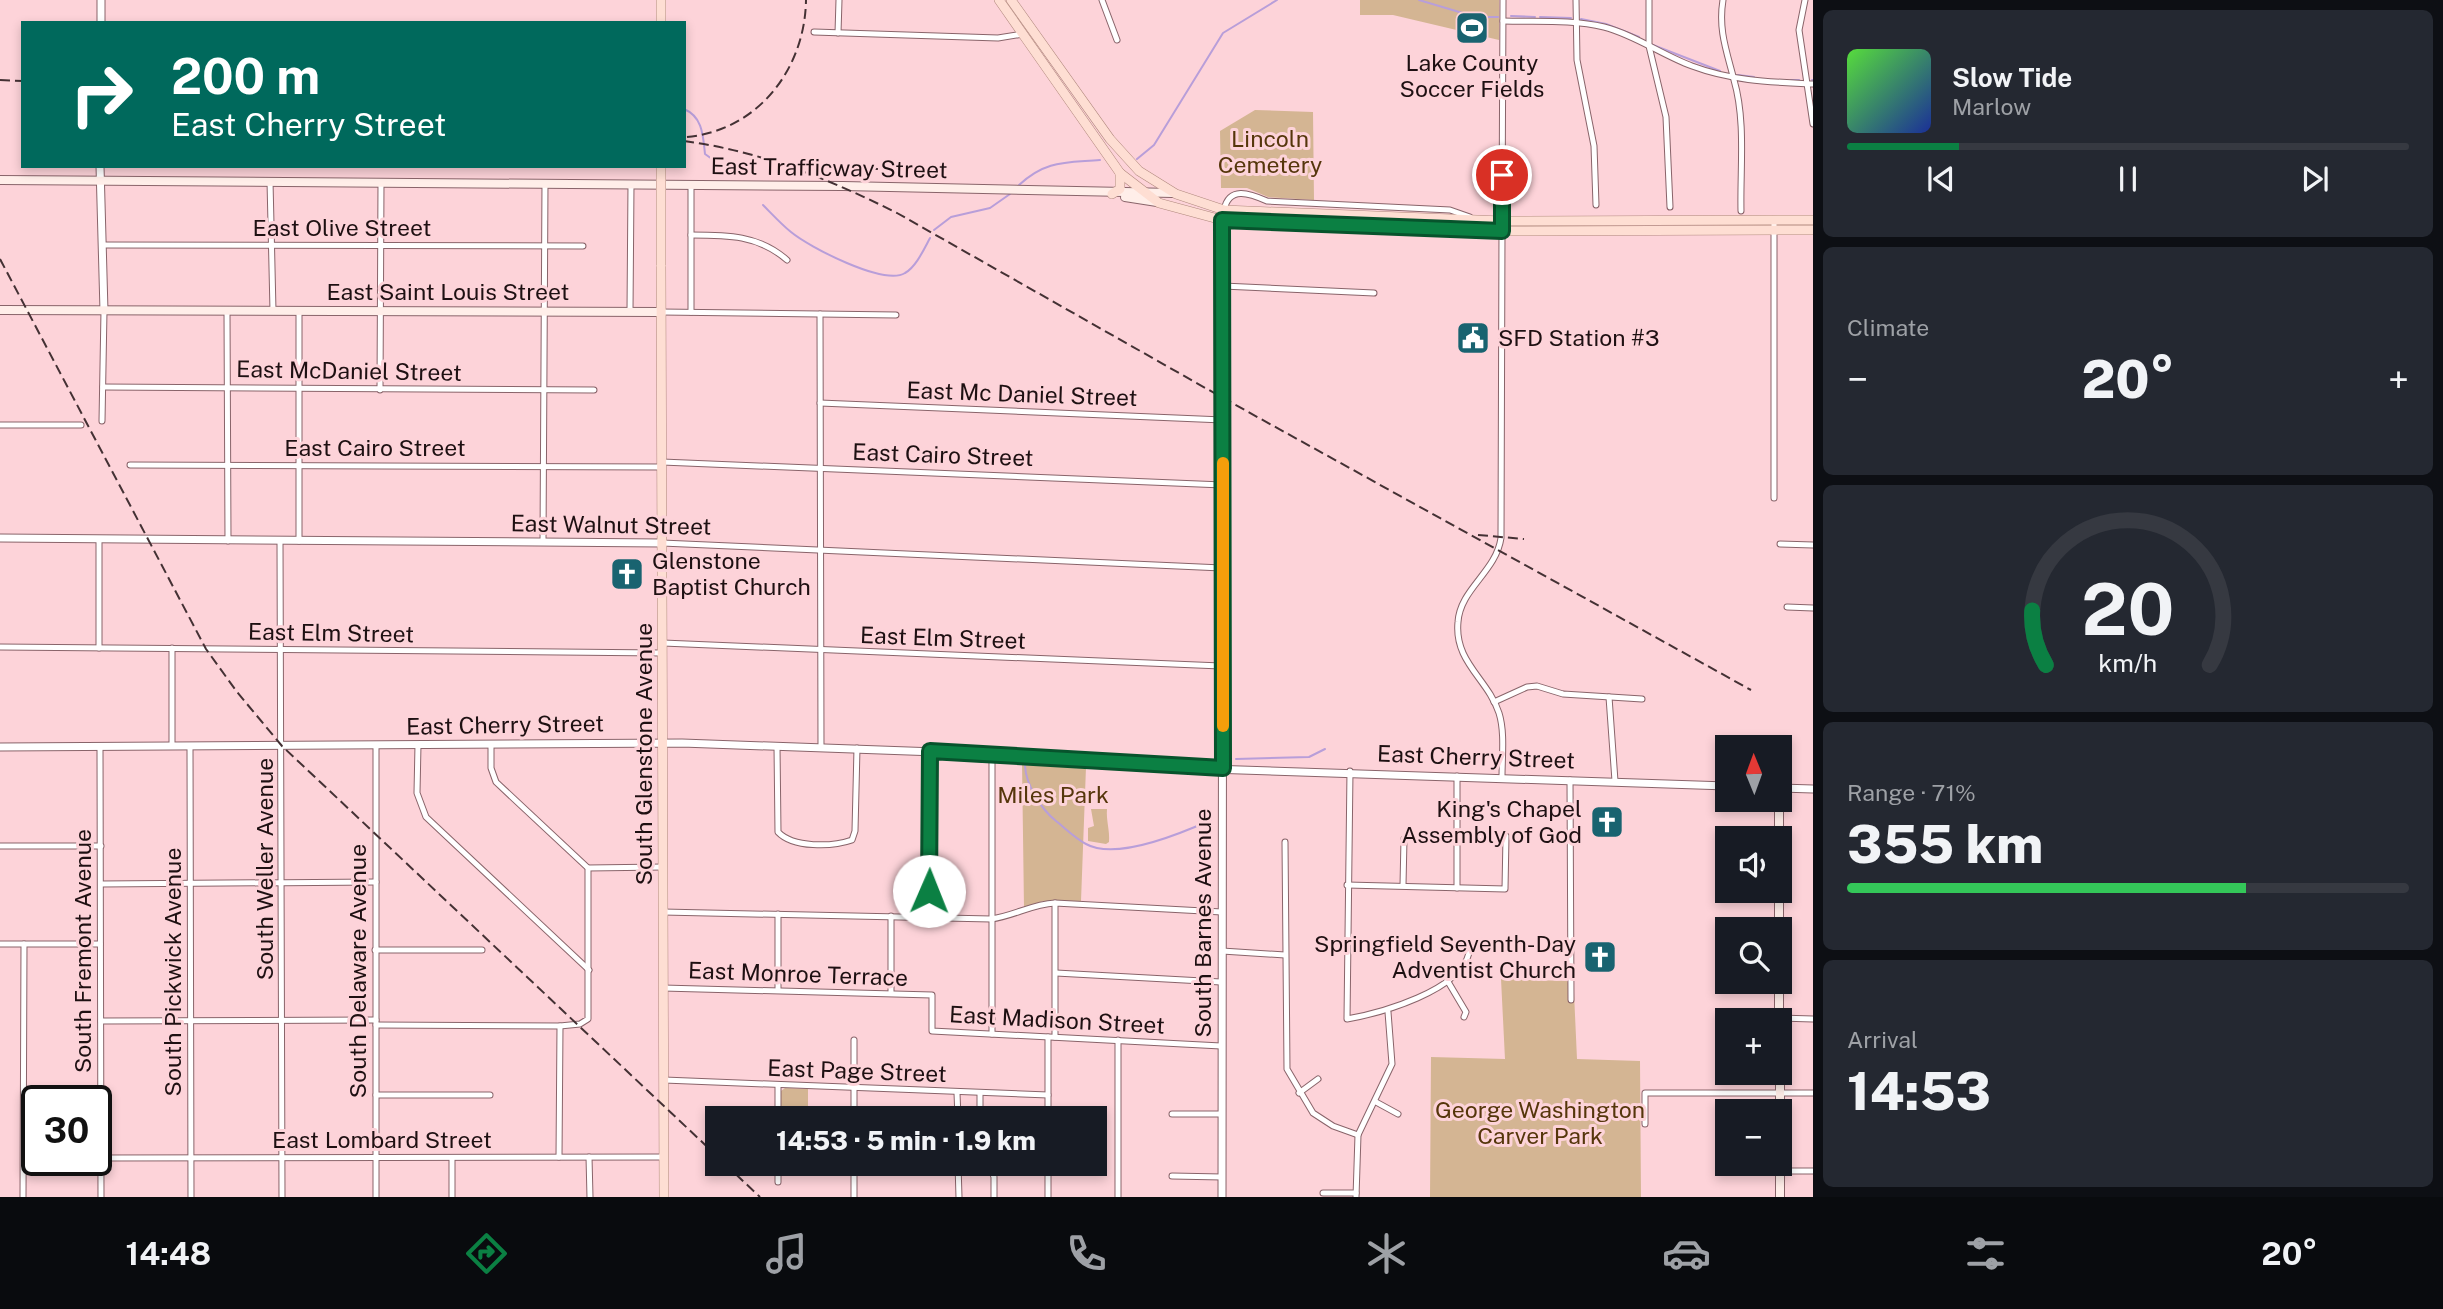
<!DOCTYPE html>
<html lang="en">
<head>
<meta charset="utf-8">
<style>
	:root { --surface:#171b24; --page:#242831; --text:#f1f3f6; --muted:#9ea1a6; --line:#363941; --accent:#0b8043 }
	body { margin:0; font-family:"Public Sans",sans-serif; background:var(--page); color:var(--text); height:100vh; display:flex; flex-direction:column; font-size:26px; white-space:nowrap }
	* { box-sizing:border-box; margin:0 }
	p { font-size:23px; color:var(--muted) }
	.icon { flex:none; width:38px; height:38px; fill:none; stroke:currentColor; stroke-width:2; stroke-linecap:round; stroke-linejoin:round }
	.map { position:relative; flex:1; overflow:hidden }
	.sheet { display:flex; flex-direction:column; gap:10px; padding:10px; background:#0d0f14; width:630px }
	.sheet>* { flex:none }
	.banner { position:absolute; left:21px; top:21px; width:665px; height:147px; border-radius:0px; box-shadow:0 4px 10px #0003; background:#00695c; color:#fff; overflow:hidden }
	.needle { width:46px; rotate:359deg }
	.fabs { position:absolute; left:1715px; top:735px; display:grid; gap:14px }
	.fabs a { display:grid; place-items:center; width:77px; height:77px; border-radius:0px; background:var(--surface); box-shadow:0 4px 10px #0003; font-size:35px }
	.speed { position:absolute; left:21px; top:1085px; display:flex; gap:14px; font-size:35px; font-weight:700; text-align:center }
	.speed>* { display:grid; place-content:center; width:91px; height:91px; border-radius:50%; background:var(--surface); box-shadow:0 4px 10px #0003; line-height:1 }
	.speed .limit { border:4px solid #111; border-radius:10px; background:#fff; color:#111 }
	.pin { position:absolute; display:grid; place-items:center; width:60px; height:60px; color:#fff; margin:-30px; border:4px solid #fff; border-radius:50%; box-shadow:0 2px 7px #0007 }
	.me { position:absolute; width:77px; margin:-38px; rotate:1deg; stroke-linejoin:round; filter:drop-shadow(0 0 5px #0008) }
	.turn { display:flex; align-items:center; gap:24px; height:147px; padding:0 35px; font-size:32px }
	.turn .icon { width:91px; height:91px; stroke-width:2.5 }
	.turn b { display:block; font-size:49px; line-height:60px }
	.big { font-size:52px; font-weight:800; line-height:1.1 }
	.sheet .tile { flex:1; display:flex; flex-direction:column; justify-content:center; gap:10px; min-width:0; padding:0 24px; border-radius:10px; background:var(--page) }
	.sheet .dial { align-items:center; gap:0 }
	.dial svg { height:182px; overflow:visible; fill:none; stroke:var(--line); stroke-width:7; stroke-linecap:round; text-anchor:middle }
	.dial text { fill:var(--text); stroke:none }
	.song { display:flex; align-items:center; gap:21px }
	.cover { width:84px; height:84px; border-radius:10px; background:linear-gradient(135deg,hsl(110 70% 55%),hsl(230 70% 35%)) }
	.played { height:7px; border-radius:4px; background:linear-gradient(90deg,var(--accent) 20%,var(--line) 20%) }
	.keys { display:flex; justify-content:space-around; direction:ltr }
	.heat { display:flex; justify-content:space-between; align-items:center; font-size:38px; direction:ltr }
	.charge { height:10px; border-radius:5px; background:linear-gradient(90deg,#34c759 71%,var(--line) 0) }
	.trip { position:absolute; left:705px; top:1106px; width:402px; height:70px; border-radius:0px; background:var(--surface); box-shadow:0 4px 10px #0003; font-weight:800; line-height:70px; text-align:center }
	.menu { display:flex; height:112px; justify-content:space-around; align-items:center; background:#090b0e; color:var(--muted) }
	.menu .icon { width:49px; height:49px }
	.menu .current { color:var(--accent) }
	.menu b { font-size:32px; color:var(--text) }
	main { display:flex; flex:1; min-height:0 }
	.map>svg:first-child { display:block }
	.green { fill:#d4b593 }
	.lines { fill:none; stroke-linecap:round; stroke-linejoin:round }
	.stream { stroke:#b89ed9; stroke-width:2 }
	.minor-casing { stroke:#89646a; stroke-width:7 }
	.tertiary-casing { stroke:#89646a; stroke-width:9 }
	.secondary-casing { stroke:#89646a; stroke-width:10 }
	.primary-casing { stroke:#b0887d; stroke-width:10 }
	.minor { stroke:#fff; stroke-width:5 }
	.tertiary { stroke:#fff; stroke-width:7 }
	.secondary { stroke:#ffeee9; stroke-width:8 }
	.primary { stroke:#feded3; stroke-width:9 }
	.rail { stroke:#443134; stroke-width:2; stroke-dasharray:10 5; stroke-linecap:butt }
	.primary-bridge-casing { stroke:#b0887d; stroke-width:10; stroke-linecap:butt }
	.primary-bridge { stroke:#feded3; stroke-width:9 }
	.route-casing { stroke:#07532c; stroke-width:18 }
	.route { stroke:#0b8043; stroke-width:12 }
	.slow { stroke:#f59e0b; stroke-width:12 }
	.labels { text-anchor:middle; stroke-width:6; stroke-linejoin:round; paint-order:stroke }
	.poi-label { font-size:23px; fill:#1e1012; stroke:#fdd3d9; text-anchor:start }
	.park-label { font-size:23px; fill:#55360b; stroke:#fdd3d9 }
	.street-label { font-size:23px; fill:#1e1012; stroke:#fdd3d9 }
</style>
</head>
<body>
<main>
<div class="map">
<svg width="1813" height="1197" viewBox="0 0 1813 1197">
	<rect width="100%" height="100%" fill="#fdd3d9"/>
	<g class="green">
		<path d="M 1360,0 L 1499,0 L 1499,40 L 1393,15 L 1360,15 Z"/>
		<path d="M 1255,110 L 1313,112 L 1314,200 L 1268,197 L 1247,188 L 1221,188 L 1220,131 Z"/>
		<path d="M 1022,762 L 1086,767 L 1081,901 L 1043,901 L 1024,908 Z"/>
		<path d="M 1091,809 L 1107,809 C 1106,821 1110,830 1109,842 L 1106,844 L 1088,841 L 1088,828 L 1094,826 Z"/>
		<path d="M 1501,979 L 1567,981 L 1574,993 L 1577,1059 L 1640,1061 L 1641,1197 L 1430,1197 L 1431,1057 L 1505,1059 Z"/>
		<path d="M 785,1088 L 808,1089 L 808,1118 L 781,1118 L 781,1091 Z"/>
	</g>
	<g class="lines">
		<g class="stream">
			<path d="M 1419,0 L 1476,17 L 1498,17"/>
			<path d="M 1511,16 L 1535,17"/>
			<path d="M 1540,17 L 1571,18"/>
			<path d="M 1581,19 L 1606,24 L 1639,37"/>
			<path d="M 1653,45 L 1720,71"/>
			<path d="M 1738,75 L 1754,77"/>
			<path d="M 1791,80 L 1799,80"/>
			<path d="M 1812,80 L 1813,80"/>
			<path d="M 684,109 C 703,117 703,136 705,154 L 733,174"/>
			<path d="M 1137,159 L 1154,145 L 1223,33 L 1277,0"/>
			<path d="M 1019,185 C 1046,160 1065,163 1100,160"/>
			<path d="M 763,205 C 772,214 781,224 791,232 C 809,247 884,286 905,273 C 916,267 924,249 930,238"/>
			<path d="M 934,230 L 951,217 L 990,208 L 1010,194"/>
			<path d="M 1236,759 L 1309,757 L 1325,749"/>
			<path d="M 1025,766 C 1026,785 1041,809 1056,821 C 1066,829 1075,838 1086,844 C 1116,861 1182,833 1211,820"/>
		</g>
		<defs>
			<g id="minor">
				<path d="M 1102,0 L 1117,40"/>
				<path d="M 1576,0 L 1577,60 L 1594,146 L 1596,205"/>
				<path d="M 1649,0 L 1649,46 L 1666,117 L 1670,207"/>
				<path d="M 1723,0 C 1718,30 1727,52 1734,80 C 1746,121 1740,169 1741,211"/>
				<path d="M 1805,0 L 1799,30 L 1813,124"/>
				<path d="M 1503,21 C 1535,22 1572,19 1604,27 C 1635,35 1662,55 1692,66 C 1732,81 1771,82 1813,84"/>
				<path d="M 814,32 L 998,38 L 1023,34"/>
				<path d="M 838,33 L 839,0"/>
				<path d="M 270,181 L 273,311"/>
				<path d="M 1224,210 C 1229,186 1249,193 1267,201 L 1450,210 L 1470,217"/>
				<path d="M 1774,220 L 1774,498"/>
				<path d="M 1502,221 L 1503,0"/>
				<path d="M 691,235 C 727,235 759,235 787,260"/>
				<path d="M 102,245 L 583,246"/>
				<path d="M 1223,286 L 1374,293"/>
				<path d="M 227,311 L 228,541"/>
				<path d="M 630,312 L 631,184"/>
				<path d="M 661,312 L 896,315"/>
				<path d="M 691,312 L 691,185"/>
				<path d="M 820,314 L 821,747"/>
				<path d="M 103,387 L 594,390"/>
				<path d="M 380,390 L 381,182"/>
				<path d="M 820,403 L 1223,420"/>
				<path d="M 102,421 L 104,311"/>
				<path d="M 0,425 L 81,425"/>
				<path d="M 662,462 L 1223,485"/>
				<path d="M 130,465 L 662,467"/>
				<path d="M 99,539 L 99,648"/>
				<path d="M 280,541 L 282,1197"/>
				<path d="M 299,541 L 299,311"/>
				<path d="M 543,542 L 545,183"/>
				<path d="M 662,543 L 1222,568"/>
				<path d="M 1780,544 L 1813,545"/>
				<path d="M 1787,607 L 1813,608"/>
				<path d="M 663,643 L 1221,666"/>
				<path d="M 0,647 L 662,653"/>
				<path d="M 172,648 L 172,746"/>
				<path d="M 1609,697 L 1615,781"/>
				<path d="M 1494,702 L 1527,687 L 1537,686 L 1563,694 L 1642,699"/>
				<path d="M 418,745 L 417,793 L 426,817 L 589,970"/>
				<path d="M 190,746 L 191,1197"/>
				<path d="M 376,746 L 376,1197"/>
				<path d="M 777,746 L 778,832 C 793,848 832,847 852,840 L 855,831 L 857,748"/>
				<path d="M 100,747 L 101,1197"/>
				<path d="M 1350,771 L 1347,1019 C 1381,1013 1460,991 1469,953"/>
				<path d="M 1457,776 L 1457,888"/>
				<path d="M 1502,777 C 1502,757 1505,732 1499,713 C 1488,679 1454,662 1458,622 C 1460,589 1496,572 1501,538 L 1502,231"/>
				<path d="M 1570,780 L 1571,1000"/>
				<path d="M 1285,842 L 1287,1069 L 1313,1113 L 1333,1126 L 1358,1135"/>
				<path d="M 0,846 L 101,846"/>
				<path d="M 588,868 L 663,867"/>
				<path d="M 101,884 L 376,882"/>
				<path d="M 1347,885 L 1505,889 L 1506,836 L 1458,835"/>
				<path d="M 1403,885 L 1404,839"/>
				<path d="M 1055,903 L 1055,1037"/>
				<path d="M 663,912 L 991,919 C 1014,916 1032,904 1055,903 L 1222,912"/>
				<path d="M 778,914 L 778,990"/>
				<path d="M 891,916 L 891,993"/>
				<path d="M 929,917 L 931,751"/>
				<path d="M 0,944 L 100,944"/>
				<path d="M 375,950 L 482,950"/>
				<path d="M 1222,951 L 1285,955"/>
				<path d="M 1056,973 L 1221,982"/>
				<path d="M 1447,980 L 1466,1012 L 1464,1017"/>
				<path d="M 663,988 L 932,995 L 932,1031 L 1221,1046"/>
				<path d="M 1779,1018 L 1813,1019"/>
				<path d="M 101,1021 L 376,1020"/>
				<path d="M 376,1025 L 560,1026 L 580,1024 L 588,1019 L 588,868 L 496,782 L 491,768 L 491,744"/>
				<path d="M 992,1034 L 992,754"/>
				<path d="M 1118,1040 L 1118,1197"/>
				<path d="M 664,1080 L 1048,1095"/>
				<path d="M 778,1085 L 778,1118"/>
				<path d="M 957,1093 L 958,1118"/>
				<path d="M 1299,1093 L 1318,1079"/>
				<path d="M 376,1095 L 490,1095"/>
				<path d="M 1376,1102 L 1398,1114"/>
				<path d="M 1172,1114 L 1222,1114"/>
				<path d="M 854,1118 L 854,1040"/>
				<path d="M 980,1118 L 980,1094"/>
				<path d="M 1048,1118 L 1048,1037"/>
				<path d="M 1645,1124 L 1645,1093 L 1813,1093"/>
				<path d="M 559,1157 L 560,1026"/>
				<path d="M 589,1157 L 590,1197"/>
				<path d="M 101,1158 L 663,1157"/>
				<path d="M 452,1158 L 452,1197"/>
				<path d="M 778,1164 L 778,1182"/>
				<path d="M 854,1164 L 854,1197"/>
				<path d="M 958,1164 L 959,1197"/>
				<path d="M 989,1164 L 994,1177 L 994,1197"/>
				<path d="M 1780,1171 L 1813,1171"/>
				<path d="M 1172,1176 L 1222,1177"/>
				<path d="M 1323,1193 L 1356,1193"/>
				<path d="M 23,1197 L 24,944"/>
				<path d="M 1048,1197 L 1048,1164"/>
				<path d="M 1356,1197 L 1358,1135 L 1392,1064 L 1388,1012"/>
			</g>
			<g id="tertiary">
				<path d="M 101,23 L 101,0"/>
				<path d="M 100,166 L 104,311"/>
				<path d="M 0,538 L 662,543"/>
				<path d="M 0,747 L 682,743 L 992,754 L 1210,769 L 1727,786"/>
				<path d="M 1780,788 L 1813,789"/>
				<path d="M 1222,1197 L 1223,218"/>
			</g>
			<g id="secondary">
				<path d="M 0,180 L 843,186 L 1173,193"/>
				<path d="M 1125,197 L 1157,202"/>
				<path d="M 0,310 L 661,312"/>
				<path d="M 1779,838 L 1779,800"/>
				<path d="M 1779,929 L 1779,891"/>
				<path d="M 1779,982 L 1779,1020"/>
				<path d="M 1780,1073 L 1780,1197"/>
			</g>
			<g id="primary">
				<path d="M 661,0 L 661,23"/>
				<path d="M 999,0 L 1120,173 L 1159,203 L 1222,220 L 1502,231 L 1813,230"/>
				<path d="M 1011,0 L 1110,139 L 1139,171 L 1176,194 L 1224,210 L 1502,221 L 1813,220"/>
				<path d="M 1112,194 L 1120,189 L 1120,173"/>
				<path d="M 661,265 L 664,1197"/>
			</g>
		</defs>
		<use href="#minor" class="minor-casing"/>
		<use href="#tertiary" class="tertiary-casing"/>
		<use href="#secondary" class="secondary-casing"/>
		<use href="#primary" class="primary-casing"/>
		<use href="#minor" class="minor"/>
		<use href="#tertiary" class="tertiary"/>
		<use href="#secondary" class="secondary"/>
		<use href="#primary" class="primary"/>
		<g class="rail">
			<path d="M 0,80 L 23,81"/>
			<path d="M 687,137 C 759,130 805,68 806,0"/>
			<path d="M 684,141 C 760,151 829,179 897,213 L 1223,398 L 1751,690"/>
			<path d="M 808,166 L 899,170"/>
			<path d="M 0,259 L 206,649 L 237,692 L 282,746 L 718,1157"/>
			<path d="M 1478,535 L 1524,539"/>
			<path d="M 725,1164 L 760,1197"/>
		</g>
		<defs>
			<path id="primary-bridge" d="M 661,265 L 661,166"/>
		</defs>
		<use href="#primary-bridge" class="primary-bridge-casing"/>
		<use href="#primary-bridge" class="primary-bridge"/>
	</g>
	<g class="lines">
		<defs>
			<path id="route" d="M 929,891 L 930,751 L 1223,768 L 1222,220 L 1502,231 L 1502,175"/>
		</defs>
		<use href="#route" class="route-casing"/>
		<use href="#route" class="route"/>
		<path class="slow" d="M 1223,463 L 1223,726"/>
	</g>
	<defs>
		<symbol id="stadium-square" viewBox="-11 -11 22 22"><rect x="-9" y="-9" width="18" height="18" rx="4" fill="#196370" stroke="#fdd3d9"/><path d="M0-5a6.5 5 0 1 0 0 10a6.5 5 0 1 0 0-10ZM-3.5-1.8h7v3.6h-7Z" fill="#fff"/></symbol>
		<symbol id="civic-square" viewBox="-11 -11 22 22"><rect x="-9" y="-9" width="18" height="18" rx="4" fill="#196370" stroke="#fdd3d9"/><path d="M-.6-6.5H3V-4.5H.6V-3L4-1V1h2V6H-6V1h2V-1L-.6-3ZM-1.2 2.5V6h2.4V2.5Z" fill="#fff"/></symbol>
		<symbol id="church-square" viewBox="-11 -11 22 22"><rect x="-9" y="-9" width="18" height="18" rx="4" fill="#196370" stroke="#fdd3d9"/><path d="M-1.2-6h2.4v3.5h3.3v2.4h-3.3V6h-2.4V-.1h-3.3v-2.4h3.3Z" fill="#fff"/></symbol>
	</defs>
	<g fill-rule="evenodd">
		<use href="#stadium-square" x="1453" y="9" width="38" height="38"/>
		<use href="#civic-square" x="1454" y="319" width="38" height="38"/>
		<use href="#church-square" x="608" y="555" width="38" height="38"/>
		<use href="#church-square" x="1588" y="803" width="38" height="38"/>
		<use href="#church-square" x="1581" y="938" width="38" height="38"/>
	</g>
	<g class="labels">
		<g class="poi-label">
			<text x="1472" y="71" text-anchor="middle">Lake County<tspan x="1472" dy="26">Soccer Fields</tspan></text>
			<text x="1498" y="346">SFD Station #3</text>
			<text x="652" y="569">Glenstone<tspan x="652" dy="26">Baptist Church</tspan></text>
			<text x="1582" y="817" text-anchor="end">King's Chapel<tspan x="1582" dy="26">Assembly of God</tspan></text>
			<text x="1576" y="952" text-anchor="end">Springfield Seventh-Day<tspan x="1576" dy="26">Adventist Church</tspan></text>
		</g>
		<g class="park-label">
			<text x="1270" y="147">Lincoln<tspan x="1270" dy="26">Cemetery</tspan></text>
			<text x="1053" y="803">Miles Park</text>
			<text x="1540" y="1118">George Washington<tspan x="1540" dy="26">Carver Park</tspan></text>
		</g>
		<g class="street-label">
			<text transform="translate(829 168) rotate(1)" y="8">East Trafficway Street</text>
			<text x="342" y="236">East Olive Street</text>
			<text x="448" y="300">East Saint Louis Street</text>
			<text transform="translate(349 371) rotate(1)" y="8">East McDaniel Street</text>
			<text transform="translate(1022 394) rotate(2)" y="8">East Mc Daniel Street</text>
			<text x="375" y="456">East Cairo Street</text>
			<text transform="translate(943 455) rotate(2)" y="8">East Cairo Street</text>
			<text transform="translate(611 525) rotate(1)" y="8">East Walnut Street</text>
			<text transform="translate(331 633) rotate(1)" y="8">East Elm Street</text>
			<text transform="translate(943 638) rotate(2)" y="8">East Elm Street</text>
			<text transform="translate(505 725) rotate(-1)" y="8">East Cherry Street</text>
			<text transform="translate(644 754) rotate(-90)" y="8">South Glenstone Avenue</text>
			<text transform="translate(1476 757) rotate(2)" y="8">East Cherry Street</text>
			<text transform="translate(265 869) rotate(-90)" y="8">South Weller Avenue</text>
			<text transform="translate(1203 923) rotate(-90)" y="8">South Barnes Avenue</text>
			<text transform="translate(83 951) rotate(-90)" y="8">South Fremont Avenue</text>
			<text transform="translate(358 971) rotate(-90)" y="8">South Delaware Avenue</text>
			<text transform="translate(173 972) rotate(-90)" y="8">South Pickwick Avenue</text>
			<text transform="translate(798 974) rotate(2)" y="8">East Monroe Terrace</text>
			<text transform="translate(1057 1020) rotate(3)" y="8">East Madison Street</text>
			<text transform="translate(857 1071) rotate(2)" y="8">East Page Street</text>
			<text x="382" y="1148">East Lombard Street</text>
		</g>
	</g>
</svg>
<div class="fabs">
<a><svg class="needle" viewBox="-14 -14 28 28"><path d="M0-13l5 13h-10z" fill="#e53935"/><path d="M0 13l5-13h-10z" fill="#9ea1a6"/></svg></a>
<a><svg class="icon" aria-label="sound" viewBox="0 0 24 24"><path d="M4 9h4l5-4v14l-5-4H4zM17 9q2 3 0 6"/></svg></a>
<a><svg class="icon" aria-label="search" viewBox="0 0 24 24"><circle cx="10" cy="10" r="6"/><path d="M15 15l6 6"/></svg></a>
<a>+</a>
<a>−</a>
</div>
<div class="speed"><div class="limit">30</div></div>
<div class="pin" style="left:1502px;top:175px;background:#d93025"><svg class="icon" aria-label="arrive" viewBox="0 0 24 24"><path d="M6 21V4h12l-3 4 3 4H6"/></svg></div>
<svg class="me" style="left:929px;top:891px" viewBox="-20 -20 40 40"><circle r="19" fill="#fff"/><path d="M0-13L10 11 0 6-10 11z" fill="#0b8043"/></svg>
<div class="trip">14:53 · 5 min · 1.9 km</div>
<div class="banner">
<div class="turn"><svg class="icon" aria-label="right" viewBox="0 0 24 24"><path d="M7 20v-9h11M14 6l5 5-5 5"/></svg><div><b>200 m</b>East Cherry Street</div></div>
</div>
</div>
<section class="sheet">
<div class="tile">
<div class="song"><i class="cover"></i><div><b>Slow Tide</b><p>Marlow</p></div></div>
<div class="played"></div>
<div class="keys"><svg class="icon" aria-label="previous" viewBox="0 0 24 24"><path d="M18 5L8 12l10 7zM5 5v14"/></svg><svg class="icon" aria-label="pause" viewBox="0 0 24 24"><path d="M8 5v14M16 5v14"/></svg><svg class="icon" aria-label="next" viewBox="0 0 24 24"><path d="M6 5l10 7-10 7zM19 5v14"/></svg></div>
</div>
<div class="tile"><p>Climate</p>
<div class="heat"><a>−</a><b class="big">20°</b><a>+</a></div>
</div>
<div class="tile dial"><svg viewBox="0 0 100 80">
<path d="M14 69A42 42 0 1 1 86 69"/>
<path d="M14 69A42 42 0 0 1 8 45" stroke="#0b8043"/>
<text x="50" y="56" font-size="32" font-weight="700">20</text>
<text x="50" y="72" font-size="11">km/h</text>
</svg></div>
<div class="tile"><p>Range · 71%</p><b class="big">355 km</b><div class="charge"></div></div>
<div class="tile"><p>Arrival</p><b class="big">14:53</b></div>
</section>
</main>
<nav class="menu">
<b>14:48</b>
<svg class="icon current" aria-label="directions" viewBox="0 0 24 24"><path d="M12 3l9 9-9 9-9-9zM9 14v-3h6M13 9l2 2-2 2"/></svg>
<svg class="icon" aria-label="music" viewBox="0 0 24 24"><path d="M9 18V5l10-2v13"/><circle cx="6" cy="18" r="3"/><circle cx="16" cy="16" r="3"/></svg>
<svg class="icon" aria-label="phone" viewBox="0 0 24 24"><path d="M5 4h4l2 5-3 2q2 4 5 5l2-3 5 2v4C11 20 4 13 5 4z"/></svg>
<svg class="icon" aria-label="climate" viewBox="0 0 24 24"><path d="M12 3v18M4 7l16 10M4 17L20 7"/></svg>
<svg class="icon" aria-label="car" viewBox="0 0 24 24"><path d="M5 17H2v-5l4-1 3-4h7l3 4 3 1v5h-3M9 17h6M6 11h13"/><circle cx="7" cy="17" r="2"/><circle cx="17" cy="17" r="2"/></svg>
<svg class="icon" aria-label="filters" viewBox="0 0 24 24"><path d="M4 7h16M4 17h16"/><circle cx="9" cy="7" r="2"/><circle cx="15" cy="17" r="2"/></svg>
<b>20°</b>
</nav>
</body>
</html>
